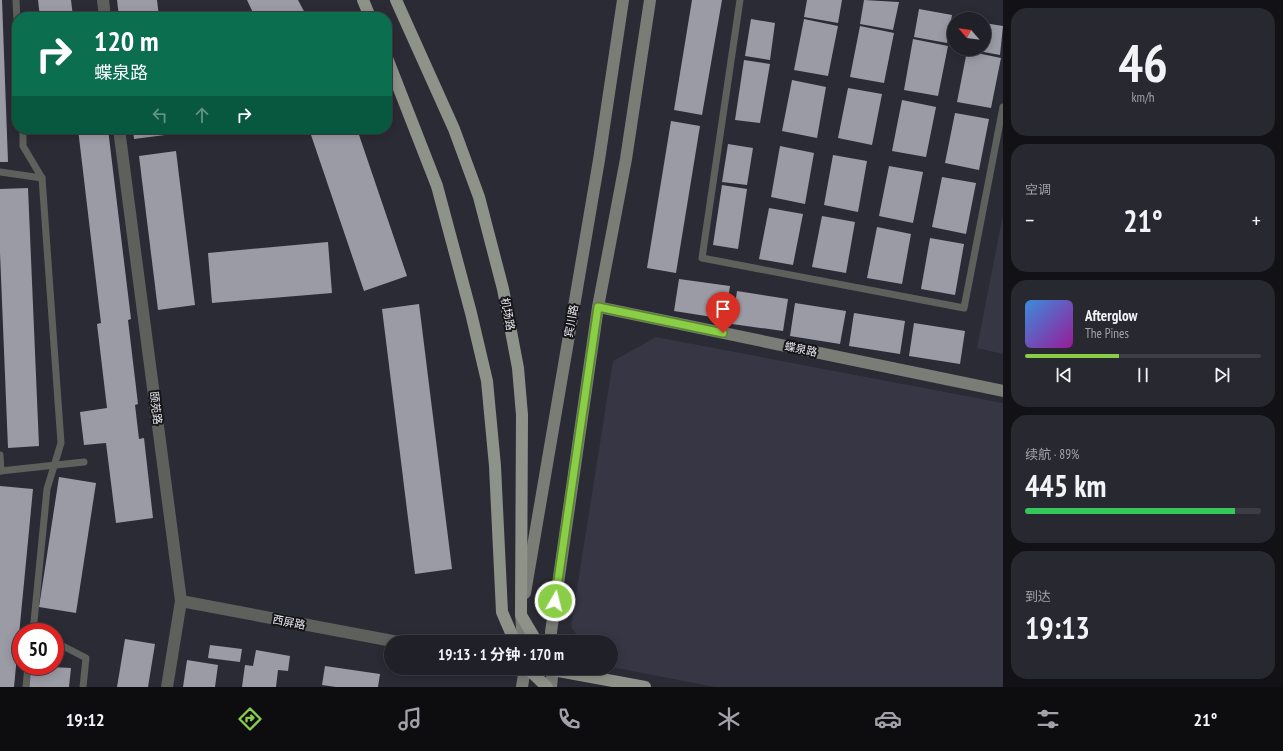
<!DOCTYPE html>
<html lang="zh">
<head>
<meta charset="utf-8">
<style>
	:root { --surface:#202028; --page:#282830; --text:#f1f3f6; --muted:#a2a3a8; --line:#3d3e45; --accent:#8ace47 }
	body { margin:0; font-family:"PT Sans Narrow","Noto Sans SC",sans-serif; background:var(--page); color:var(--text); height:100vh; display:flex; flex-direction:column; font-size:15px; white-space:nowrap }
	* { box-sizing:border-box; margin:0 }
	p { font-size:13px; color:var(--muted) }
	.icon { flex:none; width:22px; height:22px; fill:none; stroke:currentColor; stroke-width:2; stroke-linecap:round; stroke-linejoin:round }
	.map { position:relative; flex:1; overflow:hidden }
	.sheet { display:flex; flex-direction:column; gap:8px; padding:8px; background:#121216; width:280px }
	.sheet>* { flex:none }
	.hud { position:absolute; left:12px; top:12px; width:380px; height:122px; border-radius:16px; box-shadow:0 2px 10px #0003,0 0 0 1px var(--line); background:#0b6e4f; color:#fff; overflow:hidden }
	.needle { width:26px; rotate:298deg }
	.fabs { position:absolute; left:947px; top:12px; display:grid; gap:8px }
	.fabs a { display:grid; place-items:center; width:44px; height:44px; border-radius:50%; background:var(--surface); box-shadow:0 2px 10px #0003,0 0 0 1px var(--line); font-size:20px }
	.speed { position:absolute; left:12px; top:623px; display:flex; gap:8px; font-size:20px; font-weight:700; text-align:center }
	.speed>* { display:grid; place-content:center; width:52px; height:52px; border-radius:50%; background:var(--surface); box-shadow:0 2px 10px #0003,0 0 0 1px var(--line); line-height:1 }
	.speed .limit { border:6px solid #d22; background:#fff; color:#111 }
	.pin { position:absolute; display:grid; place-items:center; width:34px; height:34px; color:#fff; margin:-41px -17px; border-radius:50% 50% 50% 0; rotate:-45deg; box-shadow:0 0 4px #0007 }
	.pin .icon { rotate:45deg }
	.me { position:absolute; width:44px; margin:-22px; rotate:8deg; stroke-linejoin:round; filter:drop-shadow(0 0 3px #0008) }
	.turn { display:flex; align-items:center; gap:14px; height:84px; padding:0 16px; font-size:18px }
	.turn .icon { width:52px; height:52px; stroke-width:2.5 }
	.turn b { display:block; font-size:28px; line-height:34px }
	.lanes { display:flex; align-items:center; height:38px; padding:0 16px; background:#0003; justify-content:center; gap:20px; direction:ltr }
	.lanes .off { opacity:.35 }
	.big { font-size:30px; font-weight:700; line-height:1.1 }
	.sheet .card { flex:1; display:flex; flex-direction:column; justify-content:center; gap:6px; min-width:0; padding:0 14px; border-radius:16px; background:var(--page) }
	.sheet .dial { align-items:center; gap:0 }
	.dial b { font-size:52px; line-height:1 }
	.song { display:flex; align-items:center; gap:12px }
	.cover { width:48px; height:48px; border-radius:6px; background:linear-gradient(135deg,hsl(210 70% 55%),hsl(300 70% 35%)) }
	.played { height:4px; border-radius:2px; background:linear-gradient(90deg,var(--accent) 40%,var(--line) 40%) }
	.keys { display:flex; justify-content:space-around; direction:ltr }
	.heat { display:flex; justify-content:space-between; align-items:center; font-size:22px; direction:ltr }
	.charge { height:6px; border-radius:3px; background:linear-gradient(90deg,#34c759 89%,var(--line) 0) }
	.trip { position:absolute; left:384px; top:635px; width:234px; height:40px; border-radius:20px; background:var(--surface); box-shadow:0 2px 10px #0003,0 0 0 1px var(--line); font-weight:700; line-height:40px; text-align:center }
	.tabs { display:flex; height:64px; justify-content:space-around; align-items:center; background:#0d0d10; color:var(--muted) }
	.tabs .icon { width:28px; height:28px }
	.tabs .on { color:var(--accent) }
	.tabs b { font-size:18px; color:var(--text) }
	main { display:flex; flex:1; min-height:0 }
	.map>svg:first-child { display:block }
	.built { fill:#363644 }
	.building { fill:#9b9ba6 }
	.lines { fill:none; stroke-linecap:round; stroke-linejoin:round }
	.lane { stroke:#5e605c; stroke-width:7 }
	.street { stroke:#5e605c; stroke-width:12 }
	.secondary { stroke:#797d76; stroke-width:12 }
	.primary { stroke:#8e938a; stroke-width:12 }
	.route-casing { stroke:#5a862e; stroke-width:10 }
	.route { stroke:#8ace47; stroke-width:7 }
	.labels { text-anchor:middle; stroke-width:4; stroke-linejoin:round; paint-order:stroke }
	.street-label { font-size:11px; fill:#e9e9ef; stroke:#141419 }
</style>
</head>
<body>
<main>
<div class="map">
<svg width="1003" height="687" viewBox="0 0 1003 687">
	<rect width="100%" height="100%" fill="#2b2b35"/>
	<g class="built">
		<path d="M 1003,214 L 1003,354 L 977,348 Z"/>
		<path d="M 656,337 L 1003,403 L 1003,687 L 715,687 L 611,667 L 611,642 L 582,642 L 571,627 L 613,361 Z"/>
	</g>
	<g class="building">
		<path d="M 0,0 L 2,0 L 8,162 L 0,162 Z"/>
		<path d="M 38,0 L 71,0 L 73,17 L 40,17 Z"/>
		<path d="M 117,0 L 157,0 L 159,17 L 119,17 Z"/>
		<path d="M 247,0 L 298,0 L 307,17 L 255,17 Z"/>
		<path d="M 692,0 L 722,0 L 702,115 L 674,110 Z"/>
		<path d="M 807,0 L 842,0 L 838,23 L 804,17 Z"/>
		<path d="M 864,0 L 899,2 L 893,30 L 860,24 Z"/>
		<path d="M 919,9 L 952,15 L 947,43 L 914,37 Z"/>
		<path d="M 751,19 L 775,23 L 770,60 L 745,56 Z"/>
		<path d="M 804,19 L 838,26 L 828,76 L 794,70 Z"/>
		<path d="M 984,23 L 1003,26 L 1000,55 L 973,50 L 984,49 Z"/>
		<path d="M 860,26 L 894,33 L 884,83 L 850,77 Z"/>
		<path d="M 913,39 L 948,46 L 938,96 L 904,90 Z"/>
		<path d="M 967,51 L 1001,58 L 991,108 L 957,102 Z"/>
		<path d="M 744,60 L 770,64 L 760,123 L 735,120 Z"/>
		<path d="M 792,80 L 826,87 L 817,138 L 782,131 Z"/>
		<path d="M 848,88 L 882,94 L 872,145 L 838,138 Z"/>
		<path d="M 902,100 L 936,107 L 926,157 L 892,151 Z"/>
		<path d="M 955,113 L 989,119 L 979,170 L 945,163 Z"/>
		<path d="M 671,121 L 700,126 L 676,273 L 647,268 Z"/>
		<path d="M 78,129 L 108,129 L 131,319 L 128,320 L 138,404 L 135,405 L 139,439 L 144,438 L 153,518 L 116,523 L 106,443 L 84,445 L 80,412 L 107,408 L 97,324 L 101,323 Z"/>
		<path d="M 133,129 L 172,129 L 173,134 L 134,139 Z"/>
		<path d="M 309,129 L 357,129 L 407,276 L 364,291 Z"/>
		<path d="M 728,144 L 753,148 L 747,185 L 722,182 Z"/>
		<path d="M 780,146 L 814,153 L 805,204 L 771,197 Z"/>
		<path d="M 176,151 L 195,305 L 158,310 L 139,156 Z"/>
		<path d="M 833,155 L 867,161 L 858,212 L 824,205 Z"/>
		<path d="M 889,166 L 923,172 L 913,223 L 879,216 Z"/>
		<path d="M 942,177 L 976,183 L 966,234 L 932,227 Z"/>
		<path d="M 722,185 L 747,189 L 738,249 L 713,245 Z"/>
		<path d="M 28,188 L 39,446 L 8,448 L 0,253 L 0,189 Z"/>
		<path d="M 769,208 L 803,214 L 793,265 L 759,259 Z"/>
		<path d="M 822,216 L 855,222 L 846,273 L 812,267 Z"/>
		<path d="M 877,227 L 911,234 L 902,284 L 867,278 Z"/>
		<path d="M 930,238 L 964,244 L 955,295 L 921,289 Z"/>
		<path d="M 328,242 L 332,293 L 212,303 L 208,253 Z"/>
		<path d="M 679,279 L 730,286 L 725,319 L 674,311 Z"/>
		<path d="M 737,291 L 788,299 L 783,331 L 732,324 Z"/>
		<path d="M 795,303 L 846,311 L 840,344 L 790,336 Z"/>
		<path d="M 419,304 L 452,569 L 415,574 L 382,309 Z"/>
		<path d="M 854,313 L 905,321 L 900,354 L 849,346 Z"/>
		<path d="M 914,323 L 965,331 L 960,364 L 909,356 Z"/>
		<path d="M 59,477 L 96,483 L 76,613 L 39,607 Z"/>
		<path d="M 0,486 L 33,489 L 14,687 L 0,687 Z"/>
		<path d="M 125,639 L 155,644 L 148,687 L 117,687 Z"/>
		<path d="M 210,645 L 242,649 L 240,662 L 208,658 Z"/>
		<path d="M 256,650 L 290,656 L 288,671 L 278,670 L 276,687 L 242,687 L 245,665 L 253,666 Z"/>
		<path d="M 187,660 L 218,665 L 215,687 L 183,687 Z"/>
		<path d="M 31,666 L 71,668 L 69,687 L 29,687 Z"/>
		<path d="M 325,666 L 380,674 L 378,687 L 336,687 L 322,685 Z"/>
	</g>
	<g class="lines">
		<g class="lane">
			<path d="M 16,0 L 17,21"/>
			<path d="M 740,0 L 702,258 L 964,308 L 1003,107"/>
			<path d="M 23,129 L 23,146 L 42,178 L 61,443 L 47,489 L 33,632"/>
			<path d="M 0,172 L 42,178"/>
			<path d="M 0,455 L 1,471"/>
			<path d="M 0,471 L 84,462"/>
			<path d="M 55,642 L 86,658 L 83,687"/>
			<path d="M 26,687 L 28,666"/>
		</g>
		<g class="street">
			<path d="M 103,0 L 105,17"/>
			<path d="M 119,129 L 181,601 L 167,687"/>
			<path d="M 181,601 L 398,642"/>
		</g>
		<g class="secondary">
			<path d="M 598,307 L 1003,391"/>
			<path d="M 525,593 L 599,160 L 623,0"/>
			<path d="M 521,613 L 523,642"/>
			<path d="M 551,642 L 551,632 L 598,307 L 626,159 L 650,0"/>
			<path d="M 539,668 L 553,670"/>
			<path d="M 522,687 L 525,668"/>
			<path d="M 551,687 L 553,668"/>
		</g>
		<g class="primary">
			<path d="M 363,0 L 370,17"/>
			<path d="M 396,0 L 454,129 L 479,197 L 503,289 L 518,368 L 522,415 L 521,615 L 537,642"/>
			<path d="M 387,58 L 437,186 L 471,313 L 487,381 L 495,466 L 502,612 L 515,642"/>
			<path d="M 527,668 L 547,687"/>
			<path d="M 552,668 L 553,670 L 645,687"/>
		</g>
	</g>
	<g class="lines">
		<defs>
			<path id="route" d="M 555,601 L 598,307 L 723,333"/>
		</defs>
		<use href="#route" class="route-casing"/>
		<use href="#route" class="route"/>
	</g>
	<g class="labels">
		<g class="street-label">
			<text transform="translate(508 314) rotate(79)" y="4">机场路</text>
			<text transform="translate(571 321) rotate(-80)" y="4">宾川路</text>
			<text transform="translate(801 349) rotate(12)" y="4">蝶泉路</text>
			<text transform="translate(156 408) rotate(83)" y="4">颐苑路</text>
			<text transform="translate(289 622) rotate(11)" y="4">西屏路</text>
		</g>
	</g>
</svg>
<div class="fabs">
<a><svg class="needle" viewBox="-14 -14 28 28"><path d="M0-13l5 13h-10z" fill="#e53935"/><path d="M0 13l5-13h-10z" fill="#a2a3a8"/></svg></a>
</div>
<div class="speed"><div class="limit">50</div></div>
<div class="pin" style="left:723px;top:333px;background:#d93025"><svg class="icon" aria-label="arrive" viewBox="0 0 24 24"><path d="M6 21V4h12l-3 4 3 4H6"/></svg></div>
<svg class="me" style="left:555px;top:601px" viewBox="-20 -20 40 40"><circle r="17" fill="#8ace47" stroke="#fff" stroke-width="3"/><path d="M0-11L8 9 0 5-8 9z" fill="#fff"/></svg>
<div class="trip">19:13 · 1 分钟 · 170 m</div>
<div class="hud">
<div class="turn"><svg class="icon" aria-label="right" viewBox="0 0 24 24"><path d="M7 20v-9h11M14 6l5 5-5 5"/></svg><div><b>120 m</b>蝶泉路</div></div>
<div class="lanes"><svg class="icon off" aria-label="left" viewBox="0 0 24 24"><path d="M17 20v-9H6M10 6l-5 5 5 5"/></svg><svg class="icon off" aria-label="ahead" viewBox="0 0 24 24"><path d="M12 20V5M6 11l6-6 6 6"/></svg><svg class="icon" aria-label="right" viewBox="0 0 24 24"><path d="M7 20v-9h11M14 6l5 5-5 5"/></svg></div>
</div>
</div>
<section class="sheet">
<div class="card dial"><b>46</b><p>km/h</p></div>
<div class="card"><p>空调</p>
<div class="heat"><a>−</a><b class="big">21°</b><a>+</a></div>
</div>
<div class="card">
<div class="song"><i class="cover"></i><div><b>Afterglow</b><p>The Pines</p></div></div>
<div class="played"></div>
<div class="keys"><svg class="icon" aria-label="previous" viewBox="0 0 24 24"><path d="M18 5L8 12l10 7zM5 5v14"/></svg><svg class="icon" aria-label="pause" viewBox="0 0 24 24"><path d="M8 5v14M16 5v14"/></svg><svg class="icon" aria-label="next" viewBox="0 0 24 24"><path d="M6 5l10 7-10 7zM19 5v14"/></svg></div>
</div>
<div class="card"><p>续航 · 89%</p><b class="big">445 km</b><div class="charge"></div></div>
<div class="card"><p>到达</p><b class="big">19:13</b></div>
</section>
</main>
<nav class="tabs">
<b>19:12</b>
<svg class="icon on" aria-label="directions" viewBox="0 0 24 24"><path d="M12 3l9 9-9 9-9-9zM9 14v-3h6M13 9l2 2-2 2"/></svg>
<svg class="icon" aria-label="music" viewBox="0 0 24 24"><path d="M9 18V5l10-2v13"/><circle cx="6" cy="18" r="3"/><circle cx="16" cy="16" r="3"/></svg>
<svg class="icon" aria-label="phone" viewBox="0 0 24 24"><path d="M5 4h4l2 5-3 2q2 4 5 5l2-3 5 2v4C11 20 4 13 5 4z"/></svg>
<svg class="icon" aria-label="climate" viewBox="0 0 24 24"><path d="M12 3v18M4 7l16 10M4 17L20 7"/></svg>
<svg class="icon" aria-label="car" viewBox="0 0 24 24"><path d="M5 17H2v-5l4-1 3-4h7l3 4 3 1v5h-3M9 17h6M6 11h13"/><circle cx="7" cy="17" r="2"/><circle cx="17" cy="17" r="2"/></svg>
<svg class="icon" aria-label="filters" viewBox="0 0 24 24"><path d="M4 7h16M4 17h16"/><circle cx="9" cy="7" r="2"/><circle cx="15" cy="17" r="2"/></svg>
<b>21°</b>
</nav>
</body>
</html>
